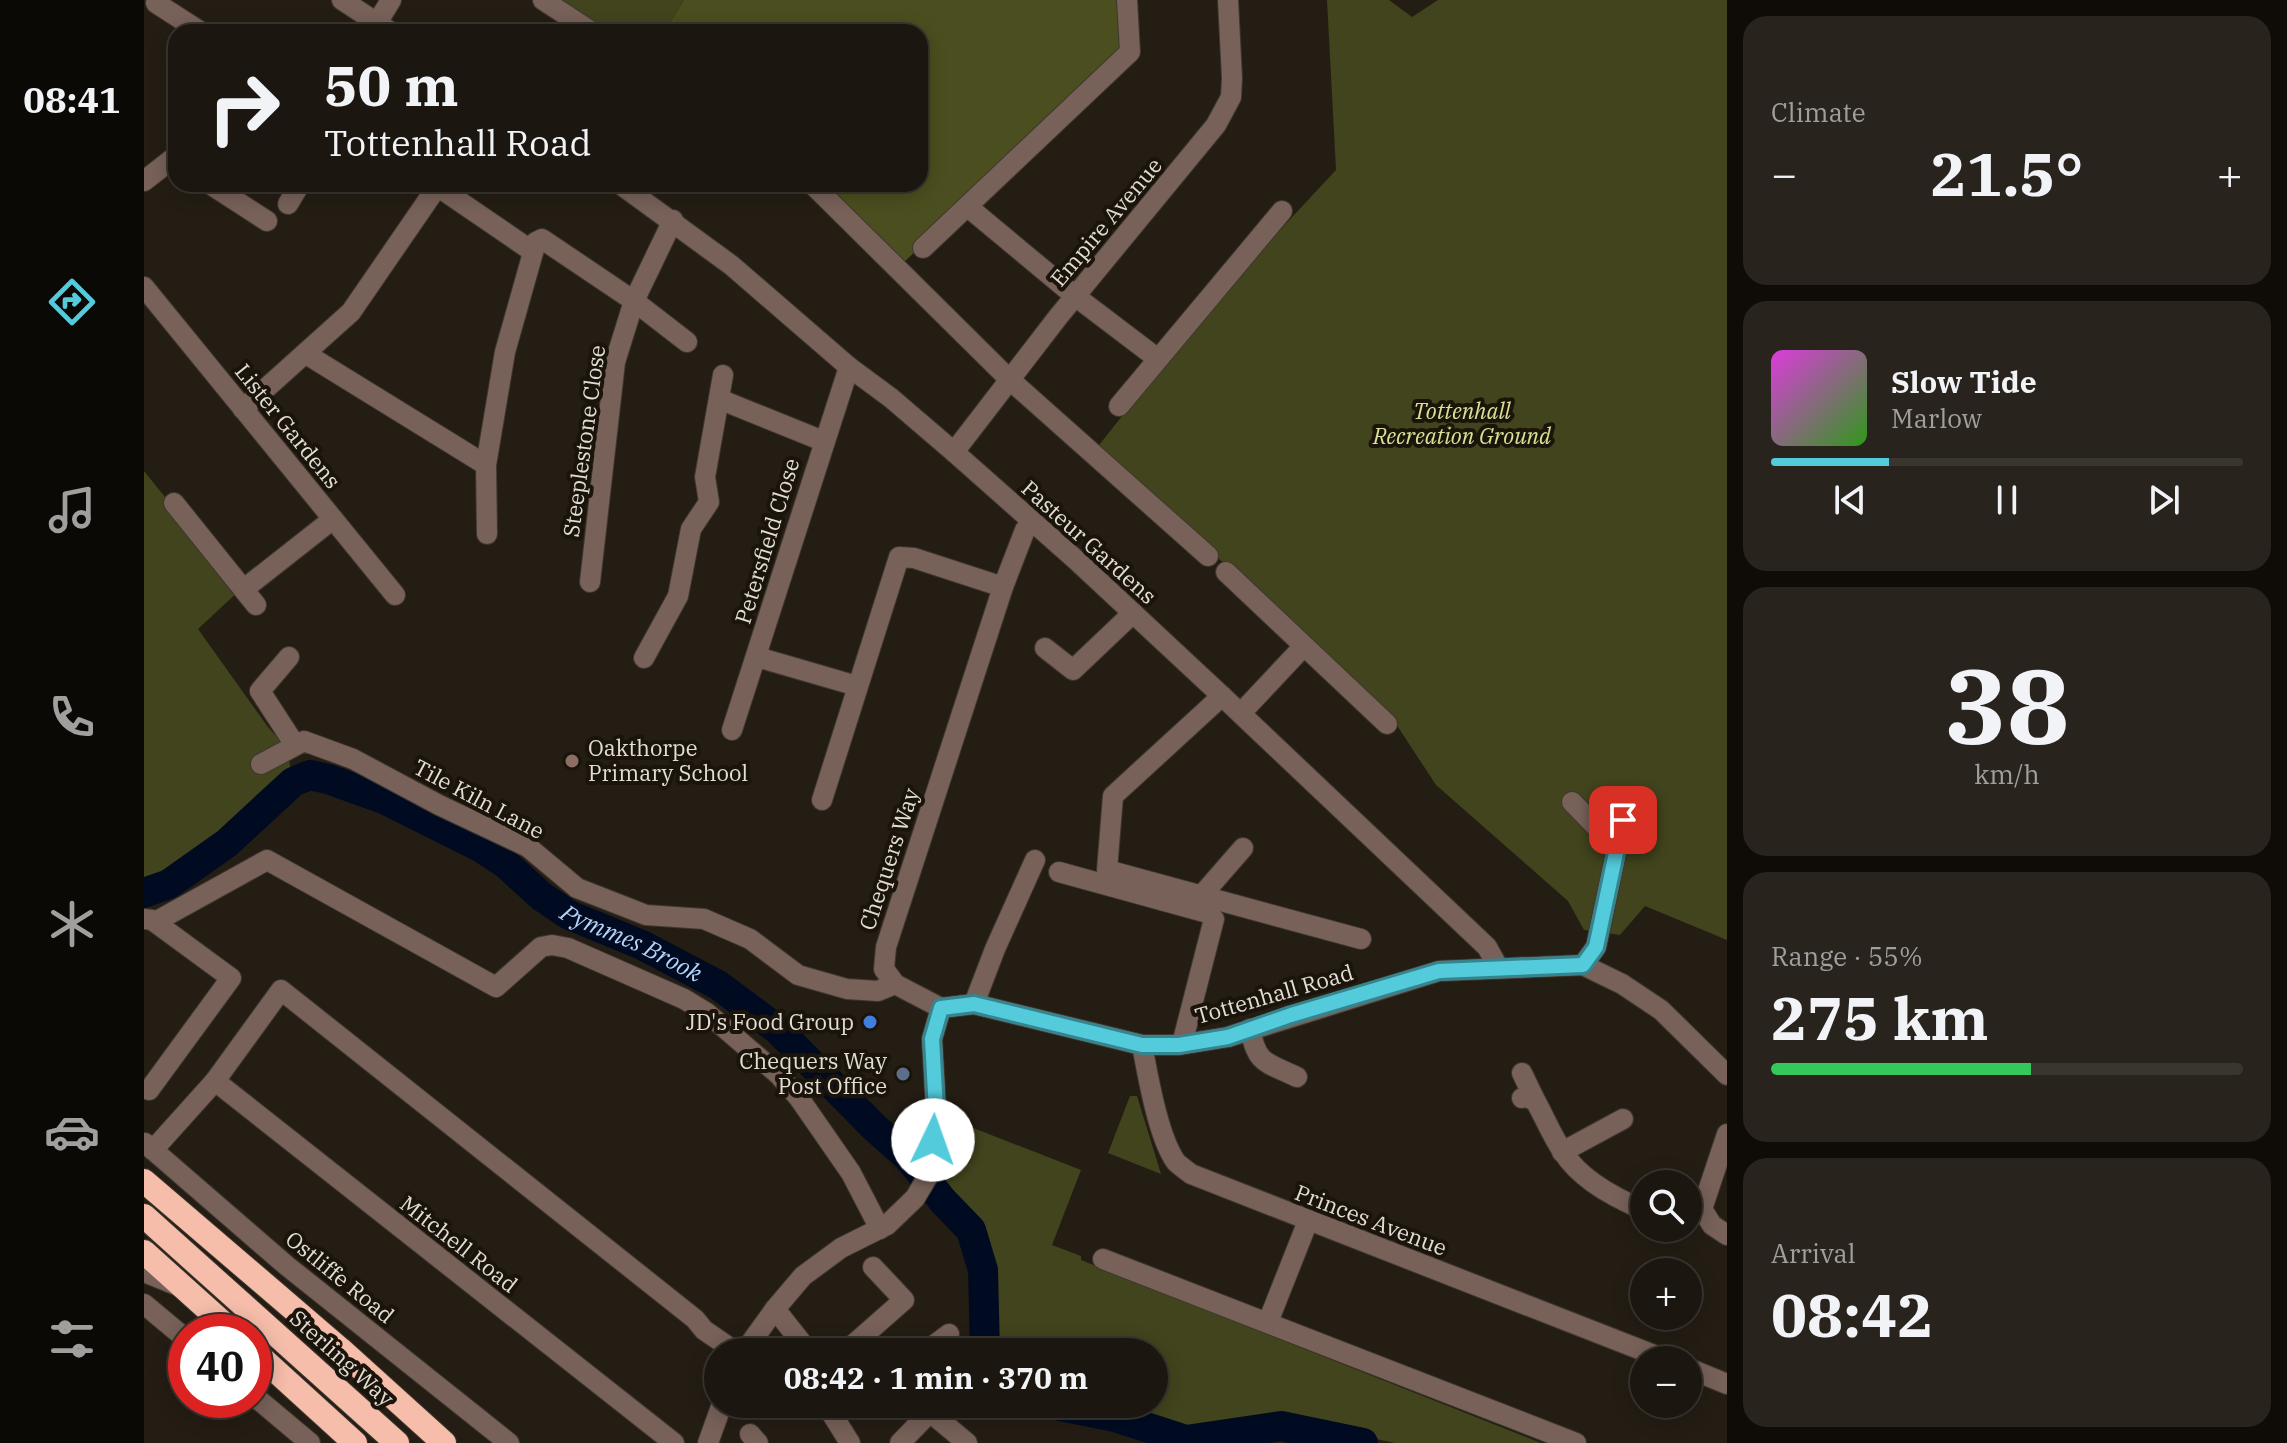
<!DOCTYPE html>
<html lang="en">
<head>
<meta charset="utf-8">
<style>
	:root { --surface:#1b160f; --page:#28231d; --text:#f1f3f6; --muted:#a09f9e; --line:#39352f; --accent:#53cbdb }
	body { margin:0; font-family:"IBM Plex Serif",serif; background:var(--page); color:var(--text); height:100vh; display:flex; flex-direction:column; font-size:30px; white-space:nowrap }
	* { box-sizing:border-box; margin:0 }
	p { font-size:26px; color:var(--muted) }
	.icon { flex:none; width:44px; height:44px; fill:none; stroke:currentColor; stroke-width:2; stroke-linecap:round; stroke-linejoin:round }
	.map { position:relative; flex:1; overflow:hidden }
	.drawer { display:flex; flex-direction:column; gap:16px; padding:16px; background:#0f0c08; width:560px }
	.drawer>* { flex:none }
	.banner { position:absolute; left:24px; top:24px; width:760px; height:168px; border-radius:24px; box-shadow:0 4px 20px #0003,0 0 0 2px var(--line); background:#1b160f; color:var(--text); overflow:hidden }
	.fabs { position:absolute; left:1486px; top:1170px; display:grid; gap:16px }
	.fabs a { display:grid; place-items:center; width:72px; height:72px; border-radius:50%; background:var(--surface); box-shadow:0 4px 20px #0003,0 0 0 2px var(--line); font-size:40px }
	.speed { position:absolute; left:24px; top:1314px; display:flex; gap:16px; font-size:40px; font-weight:700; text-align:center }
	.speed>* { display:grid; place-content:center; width:104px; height:104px; border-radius:50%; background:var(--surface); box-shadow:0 4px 20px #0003,0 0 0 2px var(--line); line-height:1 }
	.speed .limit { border:12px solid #d22; background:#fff; color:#111 }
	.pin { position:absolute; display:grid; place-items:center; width:68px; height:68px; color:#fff; margin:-34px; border-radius:16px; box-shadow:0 4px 12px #0006 }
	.me { position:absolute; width:88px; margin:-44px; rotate:3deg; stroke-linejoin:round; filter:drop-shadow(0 0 6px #0008) }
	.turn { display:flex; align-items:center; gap:28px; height:168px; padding:0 24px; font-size:36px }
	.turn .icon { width:104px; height:104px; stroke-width:2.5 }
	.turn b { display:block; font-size:56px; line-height:68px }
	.big { font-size:60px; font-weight:800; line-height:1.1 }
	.drawer .tile { flex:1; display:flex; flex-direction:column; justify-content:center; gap:12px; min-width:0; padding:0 28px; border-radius:24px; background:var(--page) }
	.drawer .dial { align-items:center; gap:0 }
	.dial b { font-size:104px; line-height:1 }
	.song { display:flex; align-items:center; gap:24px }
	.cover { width:96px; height:96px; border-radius:12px; background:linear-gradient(135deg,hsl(300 70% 55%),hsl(110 70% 35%)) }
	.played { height:8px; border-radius:4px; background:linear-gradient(90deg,var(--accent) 25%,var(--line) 25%) }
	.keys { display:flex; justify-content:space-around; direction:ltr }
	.heat { display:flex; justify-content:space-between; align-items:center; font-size:44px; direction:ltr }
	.charge { height:12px; border-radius:6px; background:linear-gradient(90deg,#34c759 55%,var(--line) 0) }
	.trip { position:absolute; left:560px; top:1338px; width:464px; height:80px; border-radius:40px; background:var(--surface); box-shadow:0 4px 20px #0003,0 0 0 2px var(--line); font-weight:800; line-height:80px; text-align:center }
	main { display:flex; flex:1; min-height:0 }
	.dock { display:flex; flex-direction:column; width:144px; justify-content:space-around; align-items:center; background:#0b0906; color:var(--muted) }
	.dock .icon { width:56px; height:56px }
	.dock .current { color:var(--accent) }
	.dock b { font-size:36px; color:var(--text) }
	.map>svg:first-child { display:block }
	.green { fill:#41441c }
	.forest { fill:#4b4e1e }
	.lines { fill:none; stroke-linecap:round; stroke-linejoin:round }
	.river { stroke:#000b22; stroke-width:30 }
	.minor-casing { stroke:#3f382f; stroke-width:22 }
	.highway-casing { stroke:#3f382f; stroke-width:26 }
	.minor { stroke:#776159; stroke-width:20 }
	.highway { stroke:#f5bdaa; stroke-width:24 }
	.route-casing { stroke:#36848e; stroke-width:20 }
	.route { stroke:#53cbdb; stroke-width:14 }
	.education-dot { fill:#8d6e63; stroke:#1b140b; stroke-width:3 }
	.shop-dot { fill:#3f7fe0; stroke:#1b140b; stroke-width:3 }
	.service-dot { fill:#5c6f8a; stroke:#1b140b; stroke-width:3 }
	.labels { text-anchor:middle; stroke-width:8; stroke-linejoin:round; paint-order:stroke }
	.street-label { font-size:22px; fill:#e2ded7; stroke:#1b140b }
	.park-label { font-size:22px; font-style:italic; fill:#dbe295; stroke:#1b140b }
	.poi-label { font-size:22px; fill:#e2ded7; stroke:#1b140b; text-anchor:end }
	.water-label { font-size:24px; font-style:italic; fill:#b5d3f7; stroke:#1b140b }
</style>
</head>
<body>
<main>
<nav class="dock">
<b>08:41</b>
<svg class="icon current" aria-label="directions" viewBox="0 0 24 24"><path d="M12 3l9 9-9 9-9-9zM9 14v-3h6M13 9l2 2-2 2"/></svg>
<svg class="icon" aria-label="music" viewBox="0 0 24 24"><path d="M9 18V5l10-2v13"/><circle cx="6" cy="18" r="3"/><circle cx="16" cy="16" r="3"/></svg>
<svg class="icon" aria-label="phone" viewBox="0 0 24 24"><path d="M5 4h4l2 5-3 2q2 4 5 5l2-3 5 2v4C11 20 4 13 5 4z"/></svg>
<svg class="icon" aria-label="climate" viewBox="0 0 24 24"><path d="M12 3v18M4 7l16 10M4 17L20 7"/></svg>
<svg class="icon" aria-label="car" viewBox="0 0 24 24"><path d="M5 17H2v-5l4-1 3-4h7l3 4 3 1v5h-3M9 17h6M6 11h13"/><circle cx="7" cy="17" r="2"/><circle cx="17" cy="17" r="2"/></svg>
<svg class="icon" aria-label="filters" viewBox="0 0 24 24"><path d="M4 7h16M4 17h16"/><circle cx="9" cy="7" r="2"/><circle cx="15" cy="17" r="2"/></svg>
</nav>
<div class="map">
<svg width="1583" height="1443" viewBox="0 0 1583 1443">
	<rect width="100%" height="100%" fill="#241d14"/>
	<g class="green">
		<path d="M 411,0 L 540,0 L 520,32 L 459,32 Z"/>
		<path d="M 1183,0 L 1245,0 L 1268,17 L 1294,0 L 1583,0 L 1583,940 L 1501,906 L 1476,935 L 1440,930 L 1424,901 L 1292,785 L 1254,727 L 1070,554 L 952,449 L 1064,307 L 1192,170 Z"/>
		<path d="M 0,471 L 96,590 L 54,629 L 124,727 L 144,749 L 149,793 L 84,856 L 8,906 L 0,907 Z"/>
		<path d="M 986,1096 L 993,1096 L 1017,1174 L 964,1153 Z"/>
		<path d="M 809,1120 L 937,1170 L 908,1245 L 937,1256 L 937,1260 L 1397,1443 L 1251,1443 L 1131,1418 L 1047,1433 L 927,1404 L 1010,1404 L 1010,1352 L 849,1352 C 848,1337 852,1323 852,1309 C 854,1260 823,1217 795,1180 L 807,1148 Z"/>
	</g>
	<path class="forest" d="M 540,0 L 979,0 L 982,54 L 759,263 L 682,184 L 776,184 L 776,32 L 533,32 L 525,24 Z"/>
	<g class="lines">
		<g class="river">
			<path id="s1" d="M 0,893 L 25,884 L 83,843 L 149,782 L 166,775 L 184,779 L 240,799 L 336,847 L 362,864 L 397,896 L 425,915 L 498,945 L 574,985 L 633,1029 L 731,1128 L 764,1157 L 799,1201 L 827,1230 L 839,1270 L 841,1352"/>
			<path d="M 906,1404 L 971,1417 L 1042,1440 L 1137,1426 L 1219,1443"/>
		</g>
		<defs>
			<g id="minor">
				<path d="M 198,0 L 247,32"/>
				<path d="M 399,0 L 448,32"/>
				<path d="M 12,3 L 57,32"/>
				<path d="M 233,23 L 247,0"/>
				<path d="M 0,181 L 32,156"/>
				<path d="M 66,184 L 123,221"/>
				<path d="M 290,184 L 388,251"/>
				<path d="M 476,184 L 587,265 L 705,367 L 747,398 L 810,452 L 931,559 L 1078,696 L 1343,947 L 1354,967"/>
				<path d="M 668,184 L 865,379 L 1064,556"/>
				<path d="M 144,204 L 156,184"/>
				<path d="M 824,207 L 931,296 L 1014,359"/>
				<path d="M 779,248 L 986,52 L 983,0"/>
				<path d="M 0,287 L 251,595"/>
				<path d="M 162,354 L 342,465"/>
				<path d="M 575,399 L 679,441"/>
				<path d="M 975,406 L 1138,211"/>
				<path d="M 99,409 L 207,312 L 295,184"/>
				<path d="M 810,452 L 914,317 L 1072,125 L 1087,97 L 1088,78 L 1084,0"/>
				<path d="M 30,503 L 112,605"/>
				<path d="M 343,534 L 342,465 L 361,352 L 392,242 L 398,239 L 490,301 L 543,342"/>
				<path d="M 1082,572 L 1243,724"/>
				<path d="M 446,582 L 471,362 L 490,301 L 529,220"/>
				<path d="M 100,589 L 189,519"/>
				<path d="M 901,648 L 929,670 L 989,613"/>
				<path d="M 145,657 L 116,691 L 151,745"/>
				<path d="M 613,657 L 713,686"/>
				<path d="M 500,658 L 534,596 L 547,529 L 565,502 L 561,477 L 579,375"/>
				<path d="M 1078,696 L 969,796 L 963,870 L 1217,939"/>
				<path d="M 1097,713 L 1160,646"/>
				<path d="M 588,730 L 705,367"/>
				<path d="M 117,764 L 160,741 L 209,759 L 295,805 L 384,847 L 433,888 L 502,915 L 560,919 L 606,939 L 654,975 L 703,989 L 734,991 L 751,984"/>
				<path d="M 678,800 L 755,557 L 770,558 L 859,587"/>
				<path d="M 1428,802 L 1474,849"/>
				<path d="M 915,872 L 1064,913 L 1070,919 L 1038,1044"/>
				<path d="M 1058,895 L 1099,848"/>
				<path d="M 0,919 L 8,920 L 87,978 L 5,1090"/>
				<path d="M 11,922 L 123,860 L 352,987 L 397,947 L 408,945 L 424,948 L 540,999 L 563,1013 L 635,1075 L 655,1098 L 707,1173 L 736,1229"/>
				<path d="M 1439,965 L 1452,947 L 1479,820"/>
				<path d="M 830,1004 L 851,949 L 891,860"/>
				<path d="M 797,1008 L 830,1004 L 998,1045 L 1035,1045 L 1084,1037 L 1295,971 L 1439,965 L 1478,984 L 1517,1010 L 1583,1075"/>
				<path d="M 797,1008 L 751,984 L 740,969 L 742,947 L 859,587 L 881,530 L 889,522"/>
				<path d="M 1106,1029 C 1113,1065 1122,1062 1153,1077"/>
				<path d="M 998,1045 C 1004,1076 1014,1137 1032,1162 C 1036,1166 1042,1170 1047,1174 L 1523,1360"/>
				<path d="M 1378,1073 L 1392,1102"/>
				<path d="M 71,1081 L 530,1443"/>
				<path d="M 1378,1098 L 1384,1097 L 1392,1102 C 1401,1118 1408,1136 1419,1152 C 1436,1179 1471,1198 1500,1210"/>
				<path d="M 1583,1134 L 1558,1209 L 1568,1225 L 1583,1235"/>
				<path d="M 1,1143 L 143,1266 L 365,1443"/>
				<path d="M 9,1150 L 71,1081 L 137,990 L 551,1319 L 560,1330 L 592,1352"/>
				<path d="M 1418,1152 L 1479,1119"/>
				<path d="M 959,1259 L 1432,1443"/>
				<path d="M 0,1272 L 37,1287"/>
				<path d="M 0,1304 L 42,1339"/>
				<path d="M 631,1309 L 665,1352"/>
				<path d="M 1124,1322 L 1164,1221"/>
				<path d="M 600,1352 L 631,1309 L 659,1276 L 697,1248 L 743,1225 L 771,1198 L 787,1171 L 792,1110 L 788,1039 L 797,1008"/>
				<path d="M 701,1352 L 760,1300 L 729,1267"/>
				<path d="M 781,1352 L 805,1334"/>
				<path d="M 1544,1368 L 1583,1384"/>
				<path d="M 110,1396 L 166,1443"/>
				<path d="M 686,1404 L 688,1414 L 706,1443"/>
				<path d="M 782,1404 L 786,1412 L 823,1443"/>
				<path d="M 606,1434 L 614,1443"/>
				<path d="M 564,1443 L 578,1404"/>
				<path d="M 756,1443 L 786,1412"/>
			</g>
			<g id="highway">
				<path d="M 0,1181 L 196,1349 L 300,1443"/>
				<path d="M 0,1216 L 253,1443"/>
				<path d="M 0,1252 L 89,1332"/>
				<path d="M 110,1351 L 211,1443"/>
			</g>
		</defs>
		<use href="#minor" class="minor-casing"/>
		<use href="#highway" class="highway-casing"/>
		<use href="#minor" class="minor"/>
		<use href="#highway" class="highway"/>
	</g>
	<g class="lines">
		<defs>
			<path id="route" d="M 789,1140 L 792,1110 L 788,1039 L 797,1008 L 830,1004 L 998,1045 L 1035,1045 L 1084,1037 L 1147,1015 L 1295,971 L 1439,965 L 1452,947 L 1479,820"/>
		</defs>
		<use href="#route" class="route-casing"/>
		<use href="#route" class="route"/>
	</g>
	<circle class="education-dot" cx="428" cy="761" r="8"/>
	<circle class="shop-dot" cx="726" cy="1022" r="8"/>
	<circle class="service-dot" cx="759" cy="1074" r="8"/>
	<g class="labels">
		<g class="street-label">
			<text transform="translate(962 222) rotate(-50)" y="8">Empire Avenue</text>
			<text transform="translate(144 426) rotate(51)" y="8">Lister Gardens</text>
			<text transform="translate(440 441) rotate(-82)" y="8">Steeplestone Close</text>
			<text transform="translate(623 541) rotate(-73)" y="8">Petersfield Close</text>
			<text transform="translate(945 542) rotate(42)" y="8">Pasteur Gardens</text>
			<text transform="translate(335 799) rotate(28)" y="8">Tile Kiln Lane</text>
			<text transform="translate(745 859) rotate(-72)" y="8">Chequers Way</text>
			<text transform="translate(1130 994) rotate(-16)" y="8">Tottenhall Road</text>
			<text transform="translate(1227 1220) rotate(21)" y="8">Princes Avenue</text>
			<text transform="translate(315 1244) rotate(38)" y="8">Mitchell Road</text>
			<text transform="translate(196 1277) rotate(39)" y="8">Ostliffe Road</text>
			<text transform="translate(198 1358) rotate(42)" y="8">Sterling Way</text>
		</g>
		<g class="park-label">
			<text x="1318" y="419">Tottenhall<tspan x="1318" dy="25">Recreation Ground</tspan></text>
		</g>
		<g class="poi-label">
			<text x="444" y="756" text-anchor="start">Oakthorpe<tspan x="444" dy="25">Primary School</tspan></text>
			<text x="710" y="1030">JD's Food Group</text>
			<text x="743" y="1069">Chequers Way<tspan x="743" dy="25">Post Office</tspan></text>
		</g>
		<g class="water-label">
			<text dy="8" stroke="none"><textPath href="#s1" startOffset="572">Pymmes Brook</textPath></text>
		</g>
	</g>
</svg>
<div class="fabs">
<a><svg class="icon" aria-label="search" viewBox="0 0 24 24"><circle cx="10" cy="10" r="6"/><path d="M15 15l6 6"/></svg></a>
<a>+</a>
<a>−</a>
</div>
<div class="speed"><div class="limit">40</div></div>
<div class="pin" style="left:1479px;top:820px;background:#d93025"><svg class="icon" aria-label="arrive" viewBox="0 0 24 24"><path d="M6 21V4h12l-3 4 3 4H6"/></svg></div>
<svg class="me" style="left:789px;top:1140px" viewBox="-20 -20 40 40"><circle r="19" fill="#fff"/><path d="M0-13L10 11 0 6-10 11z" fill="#53cbdb"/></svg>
<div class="trip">08:42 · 1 min · 370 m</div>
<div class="banner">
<div class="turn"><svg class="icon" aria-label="right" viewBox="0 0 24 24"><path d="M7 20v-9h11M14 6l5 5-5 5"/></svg><div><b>50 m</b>Tottenhall Road</div></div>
</div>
</div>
<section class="drawer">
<div class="tile"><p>Climate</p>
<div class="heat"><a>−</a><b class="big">21.5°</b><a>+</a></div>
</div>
<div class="tile">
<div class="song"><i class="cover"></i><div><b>Slow Tide</b><p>Marlow</p></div></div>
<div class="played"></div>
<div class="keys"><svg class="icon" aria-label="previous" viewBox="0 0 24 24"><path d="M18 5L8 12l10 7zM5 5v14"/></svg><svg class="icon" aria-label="pause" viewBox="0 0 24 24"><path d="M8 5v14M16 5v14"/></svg><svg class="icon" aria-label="next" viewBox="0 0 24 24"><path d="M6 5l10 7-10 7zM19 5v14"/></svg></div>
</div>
<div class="tile dial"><b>38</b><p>km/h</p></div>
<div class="tile"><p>Range · 55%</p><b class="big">275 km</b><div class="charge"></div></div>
<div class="tile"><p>Arrival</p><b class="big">08:42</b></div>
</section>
</main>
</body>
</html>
